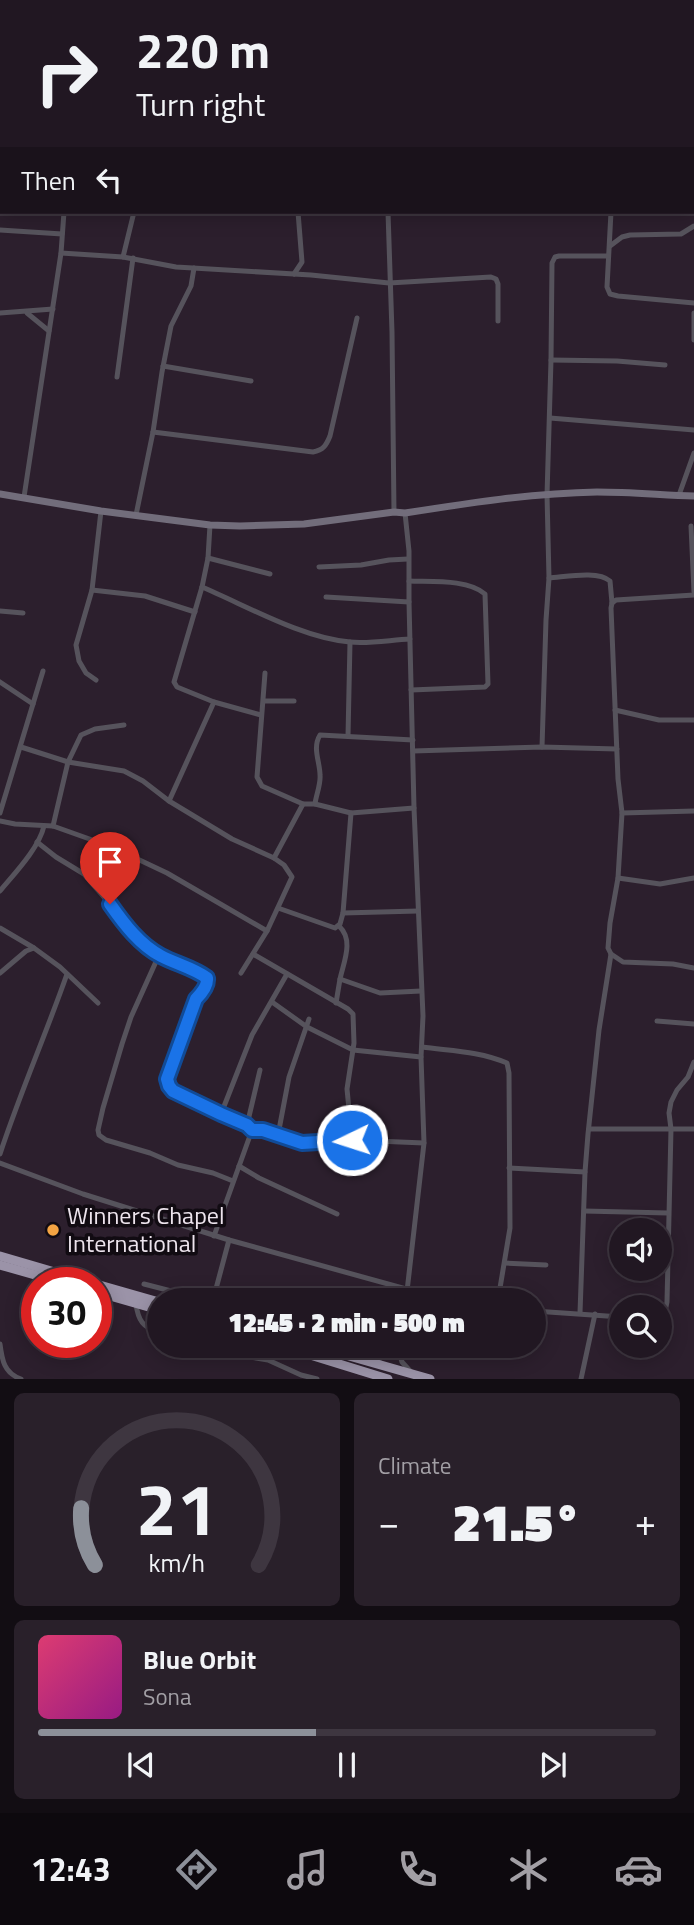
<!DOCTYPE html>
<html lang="en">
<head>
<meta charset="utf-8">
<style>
	:root { --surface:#211722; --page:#29202a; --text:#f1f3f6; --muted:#a29fa5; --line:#3e3640; --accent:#8c9099 }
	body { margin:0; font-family:"Titillium Web",sans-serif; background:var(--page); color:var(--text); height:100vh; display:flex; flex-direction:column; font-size:26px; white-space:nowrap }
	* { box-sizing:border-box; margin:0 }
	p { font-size:23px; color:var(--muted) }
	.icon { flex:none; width:38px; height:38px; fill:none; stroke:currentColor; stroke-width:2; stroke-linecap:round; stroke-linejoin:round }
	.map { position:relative; height:1379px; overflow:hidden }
	.side { display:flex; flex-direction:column; gap:14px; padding:14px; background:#120d13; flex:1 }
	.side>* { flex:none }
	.guide { position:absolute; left:0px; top:0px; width:695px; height:214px; box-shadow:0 4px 18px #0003,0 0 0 2px var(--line); background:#211722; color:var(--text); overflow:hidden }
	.tools { position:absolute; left:609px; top:1218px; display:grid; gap:14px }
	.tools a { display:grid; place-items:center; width:63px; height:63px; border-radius:50%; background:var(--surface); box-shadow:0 4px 18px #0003,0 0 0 2px var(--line); font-size:35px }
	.speed { position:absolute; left:21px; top:1267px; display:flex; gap:14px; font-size:35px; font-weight:700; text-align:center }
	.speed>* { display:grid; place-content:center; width:91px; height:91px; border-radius:50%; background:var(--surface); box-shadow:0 4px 18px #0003,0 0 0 2px var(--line); line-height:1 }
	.speed .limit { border:10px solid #d22; background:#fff; color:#111 }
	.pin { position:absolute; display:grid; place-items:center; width:60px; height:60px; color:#fff; margin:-72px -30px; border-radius:50% 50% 50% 0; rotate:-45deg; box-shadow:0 0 7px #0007 }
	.pin .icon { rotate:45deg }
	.me { position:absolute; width:77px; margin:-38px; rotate:266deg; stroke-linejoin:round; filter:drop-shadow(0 0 5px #0008) }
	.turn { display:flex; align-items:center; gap:24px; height:147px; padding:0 21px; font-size:32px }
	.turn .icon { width:91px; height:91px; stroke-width:2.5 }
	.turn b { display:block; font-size:49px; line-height:60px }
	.then { display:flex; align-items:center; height:66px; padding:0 21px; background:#0003; gap:14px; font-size:26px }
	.big { font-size:52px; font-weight:800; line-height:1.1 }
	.side .widget { flex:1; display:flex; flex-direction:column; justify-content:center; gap:10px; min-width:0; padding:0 24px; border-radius:10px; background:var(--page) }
	.side .dial { align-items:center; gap:0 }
	.dial svg { height:182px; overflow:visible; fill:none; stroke:var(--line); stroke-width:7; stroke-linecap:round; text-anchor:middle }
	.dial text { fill:var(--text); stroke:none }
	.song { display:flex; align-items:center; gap:21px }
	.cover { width:84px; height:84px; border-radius:10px; background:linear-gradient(135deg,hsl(340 70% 55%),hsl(310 70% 35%)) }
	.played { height:7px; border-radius:4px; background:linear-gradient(90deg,var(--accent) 45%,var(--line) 45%) }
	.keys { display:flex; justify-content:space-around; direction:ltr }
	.heat { display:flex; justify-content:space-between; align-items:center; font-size:38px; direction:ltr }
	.side .tiles { flex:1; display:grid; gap:14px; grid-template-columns:1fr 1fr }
	.widget:last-child { grid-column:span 2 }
	.trip { position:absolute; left:147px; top:1288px; width:399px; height:70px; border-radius:35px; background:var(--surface); box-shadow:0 4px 18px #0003,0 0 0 2px var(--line); font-weight:800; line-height:70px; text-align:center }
	.tabs { display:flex; height:112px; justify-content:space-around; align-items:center; background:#0d090e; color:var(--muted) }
	.tabs .icon { width:49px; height:49px }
	.tabs .active { color:var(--accent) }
	.tabs b { font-size:32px; color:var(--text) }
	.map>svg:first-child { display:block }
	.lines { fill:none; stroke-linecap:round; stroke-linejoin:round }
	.street { stroke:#56535c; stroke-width:5 }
	.secondary { stroke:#726d7b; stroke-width:7 }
	.highway { stroke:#9b93a8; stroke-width:9 }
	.route-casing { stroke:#114b97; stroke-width:18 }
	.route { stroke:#1a73e8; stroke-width:12 }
	.poi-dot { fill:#f4a443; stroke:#110b12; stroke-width:2.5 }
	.labels { text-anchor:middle; stroke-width:7; stroke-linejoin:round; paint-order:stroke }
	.poi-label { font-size:24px; fill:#ede4ed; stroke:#110b12; text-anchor:start }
</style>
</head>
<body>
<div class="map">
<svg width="694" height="1379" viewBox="0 0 694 1379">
	<rect width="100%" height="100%" fill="#2c1f2d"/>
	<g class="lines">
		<g class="street">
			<path d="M 223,0 L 237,0"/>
			<path d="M 241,0 L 253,2"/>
			<path d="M 5,2 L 5,0"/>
			<path d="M 91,2 L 92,0"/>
			<path d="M 173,2 L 173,0"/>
			<path d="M 299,2 L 299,0"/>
			<path d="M 377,2 L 377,0"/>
			<path d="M 547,2 L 566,0"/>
			<path d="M 644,2 L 645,0"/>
			<path d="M 0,19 L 2,20"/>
			<path d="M 693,68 L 694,68"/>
			<path d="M 0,82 L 2,56"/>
			<path d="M 0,159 L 2,159"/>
			<path d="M 693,175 L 694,175"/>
			<path d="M 388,212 L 392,332 L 394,512"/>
			<path d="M 611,212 L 607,287 L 610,294 L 618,296 L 694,303"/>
			<path d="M 0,230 L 62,234"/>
			<path d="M 610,246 L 622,237 L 630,235 L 681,234 L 694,226"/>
			<path d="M 61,253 L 123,257 L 176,267 L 311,275 L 389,283 L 491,277 L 496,279 L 498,284 L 498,321"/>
			<path d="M 123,257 L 134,212"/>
			<path d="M 294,274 L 302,262 L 298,212"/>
			<path d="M 0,313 L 53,309"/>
			<path d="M 27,313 L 49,331"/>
			<path d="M 694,313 L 694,340"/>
			<path d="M 551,360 L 617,361 L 665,365"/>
			<path d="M 163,366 L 251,381"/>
			<path d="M 117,377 L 133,258"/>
			<path d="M 550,418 L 694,430"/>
			<path d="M 153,432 L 313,452 C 323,450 326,446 330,436 L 357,318"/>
			<path d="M 679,495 L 694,453"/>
			<path d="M 24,497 L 61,253 L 64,212"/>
			<path d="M 405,513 L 409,551 L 409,602 L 414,808 L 423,1016 L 421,1057 L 424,1143 L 406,1300"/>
			<path d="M 136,515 L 153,432 L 162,372 L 171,326 L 191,286 L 194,268"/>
			<path d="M 210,525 L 208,558 L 202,587 L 174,682 L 177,687 L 214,702 L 261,715"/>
			<path d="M 691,526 L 694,592"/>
			<path d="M 208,558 L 270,574"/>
			<path d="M 319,567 L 361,565 L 389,560 L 408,559"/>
			<path d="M 549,578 C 565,577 598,570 610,581 L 612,603 L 611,608 L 618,779 L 622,813 L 694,811"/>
			<path d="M 409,581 C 431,582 468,579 485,594 L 488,684 L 485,687 L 411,690"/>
			<path d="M 202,587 C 247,606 302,638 350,642 C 369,644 390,640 410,639"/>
			<path d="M 92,590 L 145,596 L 195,612"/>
			<path d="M 326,597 L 409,602"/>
			<path d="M 612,603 L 616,600 L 694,595"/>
			<path d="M 0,611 L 23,613"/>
			<path d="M 265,673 L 257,777 L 262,786 L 303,804 L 315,804 L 351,813 L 414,808"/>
			<path d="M 96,680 L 86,673 L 79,661 L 76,645 L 92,590 L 101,511"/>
			<path d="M 0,682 L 33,704"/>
			<path d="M 264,701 L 294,701"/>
			<path d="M 615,710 L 659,720 L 694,720"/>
			<path d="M 348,736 L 350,642"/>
			<path d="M 21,747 L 68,762 L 124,771 L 143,781 L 169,801 L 232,839 L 274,858 L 284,865 L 292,877 L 267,931 L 241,973"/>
			<path d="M 542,747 L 546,620 L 549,578 L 547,495 L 551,360 L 552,263 L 555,257 L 559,256 L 608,256"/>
			<path d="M 413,751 L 542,747 L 617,749"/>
			<path d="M 169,801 L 214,702"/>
			<path d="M 315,804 C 316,795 321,784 320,775 C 320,762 312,748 320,735 L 413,740"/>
			<path d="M 0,813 L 43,671"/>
			<path d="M 622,813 L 618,878 L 610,923 L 608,948 L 611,954 L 623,962 L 673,964 L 694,968"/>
			<path d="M 0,821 L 15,824 L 53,826 L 112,847 L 167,873 L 267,931"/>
			<path d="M 53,826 L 68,762 L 81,735 L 95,729 L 124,725"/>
			<path d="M 37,842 L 56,857 L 84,874 L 110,904 L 120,919 L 142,942 L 159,955 L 207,978 L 203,992 L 196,999 L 167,1079 L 169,1086 L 173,1091 L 247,1125 L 252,1130 L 263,1130 L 302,1143 L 352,1140 L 424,1143"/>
			<path d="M 274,858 L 303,804"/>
			<path d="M 618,878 L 660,884 L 694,878"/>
			<path d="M 0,891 C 15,873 39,848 44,826"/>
			<path d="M 278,908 L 335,928 L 340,924 L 343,913 L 351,813"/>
			<path d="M 343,913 L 418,911"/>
			<path d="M 339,926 C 354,940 344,961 340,979"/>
			<path d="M 0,928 L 34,948 L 60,967 L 98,1003"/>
			<path d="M 253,954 L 348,1009 L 353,1014 L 354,1043 L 347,1089 L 352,1140"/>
			<path d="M 159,955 L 131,1017 L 122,1044 L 103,1108 L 98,1130 L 99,1135 L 106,1140 L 150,1153 L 178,1165 L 213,1173 L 233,1181"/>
			<path d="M 0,973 L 26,951 L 34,948"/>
			<path d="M 272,1002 L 307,1027 L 353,1050 L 421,1057"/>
			<path d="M 336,1003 L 340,979 L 380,993 L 421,991"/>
			<path d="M 657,1021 L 694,1024"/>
			<path d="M 422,1047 C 451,1051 479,1051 507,1063 L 509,1073 L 510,1228 L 498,1300"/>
			<path d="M 221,1114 L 252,1035 L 287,974"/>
			<path d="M 247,1125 L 260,1070"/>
			<path d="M 589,1129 L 694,1129"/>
			<path d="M 278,1135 L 289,1077 L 309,1019"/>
			<path d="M 0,1154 C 20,1093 46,1034 67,974"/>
			<path d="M 0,1163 L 83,1194 L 229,1240 L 446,1300"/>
			<path d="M 239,1166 L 259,1178 L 337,1214"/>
			<path d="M 509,1168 L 585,1172"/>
			<path d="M 584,1211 L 668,1213"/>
			<path d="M 214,1236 L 252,1130"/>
			<path d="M 505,1263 L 546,1265"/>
			<path d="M 144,1284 L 206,1300"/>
			<path d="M 213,1300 L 229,1240"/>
			<path d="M 136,1304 C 138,1320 143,1328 159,1332"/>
			<path d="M 534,1311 L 621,1317"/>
			<path d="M 580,1313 L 585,1172 L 588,1134 L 599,1030 L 611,954"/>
			<path d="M 660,1321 L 663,1321 L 667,1302 L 671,1129 L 669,1113 L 671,1102 L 677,1090 L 688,1077 L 694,1062"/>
			<path d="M 0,1344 C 2,1360 4,1373 21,1379"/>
			<path d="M 208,1346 L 244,1356 L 268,1360 L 301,1375 L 317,1379"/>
			<path d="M 397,1346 L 402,1362 L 411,1372"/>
			<path d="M 372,1361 C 383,1358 389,1355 395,1346"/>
			<path d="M 581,1379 L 595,1314"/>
		</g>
		<path class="secondary" d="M 0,494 L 101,511 L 210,525 L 240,526 L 304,524 L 394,512 L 405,513 C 469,503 533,493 597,492 C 630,492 662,495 694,496"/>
		<g class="highway">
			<path d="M 0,1256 L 92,1283"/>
			<path d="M 0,1265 L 63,1283"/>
			<path d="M 96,1284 L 159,1302"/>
			<path d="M 96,1292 L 159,1310"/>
			<path d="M 281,1346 L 388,1379"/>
			<path d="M 314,1346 L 430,1379"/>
		</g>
	</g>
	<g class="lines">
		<defs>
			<path id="route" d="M 110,904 C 124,924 140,945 161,956 C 176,964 194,968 207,978 C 208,986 202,993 196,999 L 167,1079 L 169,1086 L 173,1091 L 221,1114 L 247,1125 L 252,1130 L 263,1130 L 302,1143 L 352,1140"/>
		</defs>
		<use href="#route" class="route-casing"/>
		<use href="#route" class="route"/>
	</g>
	<circle class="poi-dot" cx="53" cy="1230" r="7"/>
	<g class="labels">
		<g class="poi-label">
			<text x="67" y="1224">Winners Chapel<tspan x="67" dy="28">International</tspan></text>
		</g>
	</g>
</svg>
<div class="tools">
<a><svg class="icon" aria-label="sound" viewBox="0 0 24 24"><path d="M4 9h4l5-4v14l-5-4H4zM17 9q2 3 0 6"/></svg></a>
<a><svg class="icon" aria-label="search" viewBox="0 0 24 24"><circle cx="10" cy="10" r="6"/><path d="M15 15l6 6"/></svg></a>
</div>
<div class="speed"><div class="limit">30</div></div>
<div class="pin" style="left:110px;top:904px;background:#d93025"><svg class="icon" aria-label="arrive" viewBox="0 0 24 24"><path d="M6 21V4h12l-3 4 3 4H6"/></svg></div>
<svg class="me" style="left:352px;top:1140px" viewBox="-20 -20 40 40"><circle r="17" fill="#1a73e8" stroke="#fff" stroke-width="3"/><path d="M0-11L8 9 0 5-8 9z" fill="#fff"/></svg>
<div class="trip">12:45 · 2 min · 500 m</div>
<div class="guide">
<div class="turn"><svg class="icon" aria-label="right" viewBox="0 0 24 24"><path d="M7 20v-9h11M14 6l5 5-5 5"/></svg><div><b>220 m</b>Turn right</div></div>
<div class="then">Then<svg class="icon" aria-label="left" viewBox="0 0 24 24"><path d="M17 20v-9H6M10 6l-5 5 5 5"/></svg></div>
</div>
</div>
<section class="side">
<div class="tiles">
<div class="widget dial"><svg viewBox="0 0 100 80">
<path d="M14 69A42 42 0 1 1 86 69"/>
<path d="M14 69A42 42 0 0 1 8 44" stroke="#8c9099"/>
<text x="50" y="56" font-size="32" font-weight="700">21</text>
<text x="50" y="72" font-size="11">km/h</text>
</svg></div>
<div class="widget"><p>Climate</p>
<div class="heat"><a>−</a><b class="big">21.5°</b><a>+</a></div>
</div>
<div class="widget">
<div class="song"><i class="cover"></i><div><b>Blue Orbit</b><p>Sona</p></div></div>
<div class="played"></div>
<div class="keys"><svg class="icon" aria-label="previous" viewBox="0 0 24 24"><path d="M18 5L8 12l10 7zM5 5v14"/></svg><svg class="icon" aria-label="pause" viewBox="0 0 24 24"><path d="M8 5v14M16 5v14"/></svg><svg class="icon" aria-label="next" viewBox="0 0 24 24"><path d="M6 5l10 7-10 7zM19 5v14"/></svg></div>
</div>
</div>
</section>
<nav class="tabs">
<b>12:43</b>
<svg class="icon active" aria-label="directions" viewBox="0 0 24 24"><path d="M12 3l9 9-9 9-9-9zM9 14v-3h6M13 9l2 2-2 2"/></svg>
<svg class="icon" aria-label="music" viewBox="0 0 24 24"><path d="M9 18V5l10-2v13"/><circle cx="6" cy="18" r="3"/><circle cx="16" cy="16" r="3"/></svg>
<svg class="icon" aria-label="phone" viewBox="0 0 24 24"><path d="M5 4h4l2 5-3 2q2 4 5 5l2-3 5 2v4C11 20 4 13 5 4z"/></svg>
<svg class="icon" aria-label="climate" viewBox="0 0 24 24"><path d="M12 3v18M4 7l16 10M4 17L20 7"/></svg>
<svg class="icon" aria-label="car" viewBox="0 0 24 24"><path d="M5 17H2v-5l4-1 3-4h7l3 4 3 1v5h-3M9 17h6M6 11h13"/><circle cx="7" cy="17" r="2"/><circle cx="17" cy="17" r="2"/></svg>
</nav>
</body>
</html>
